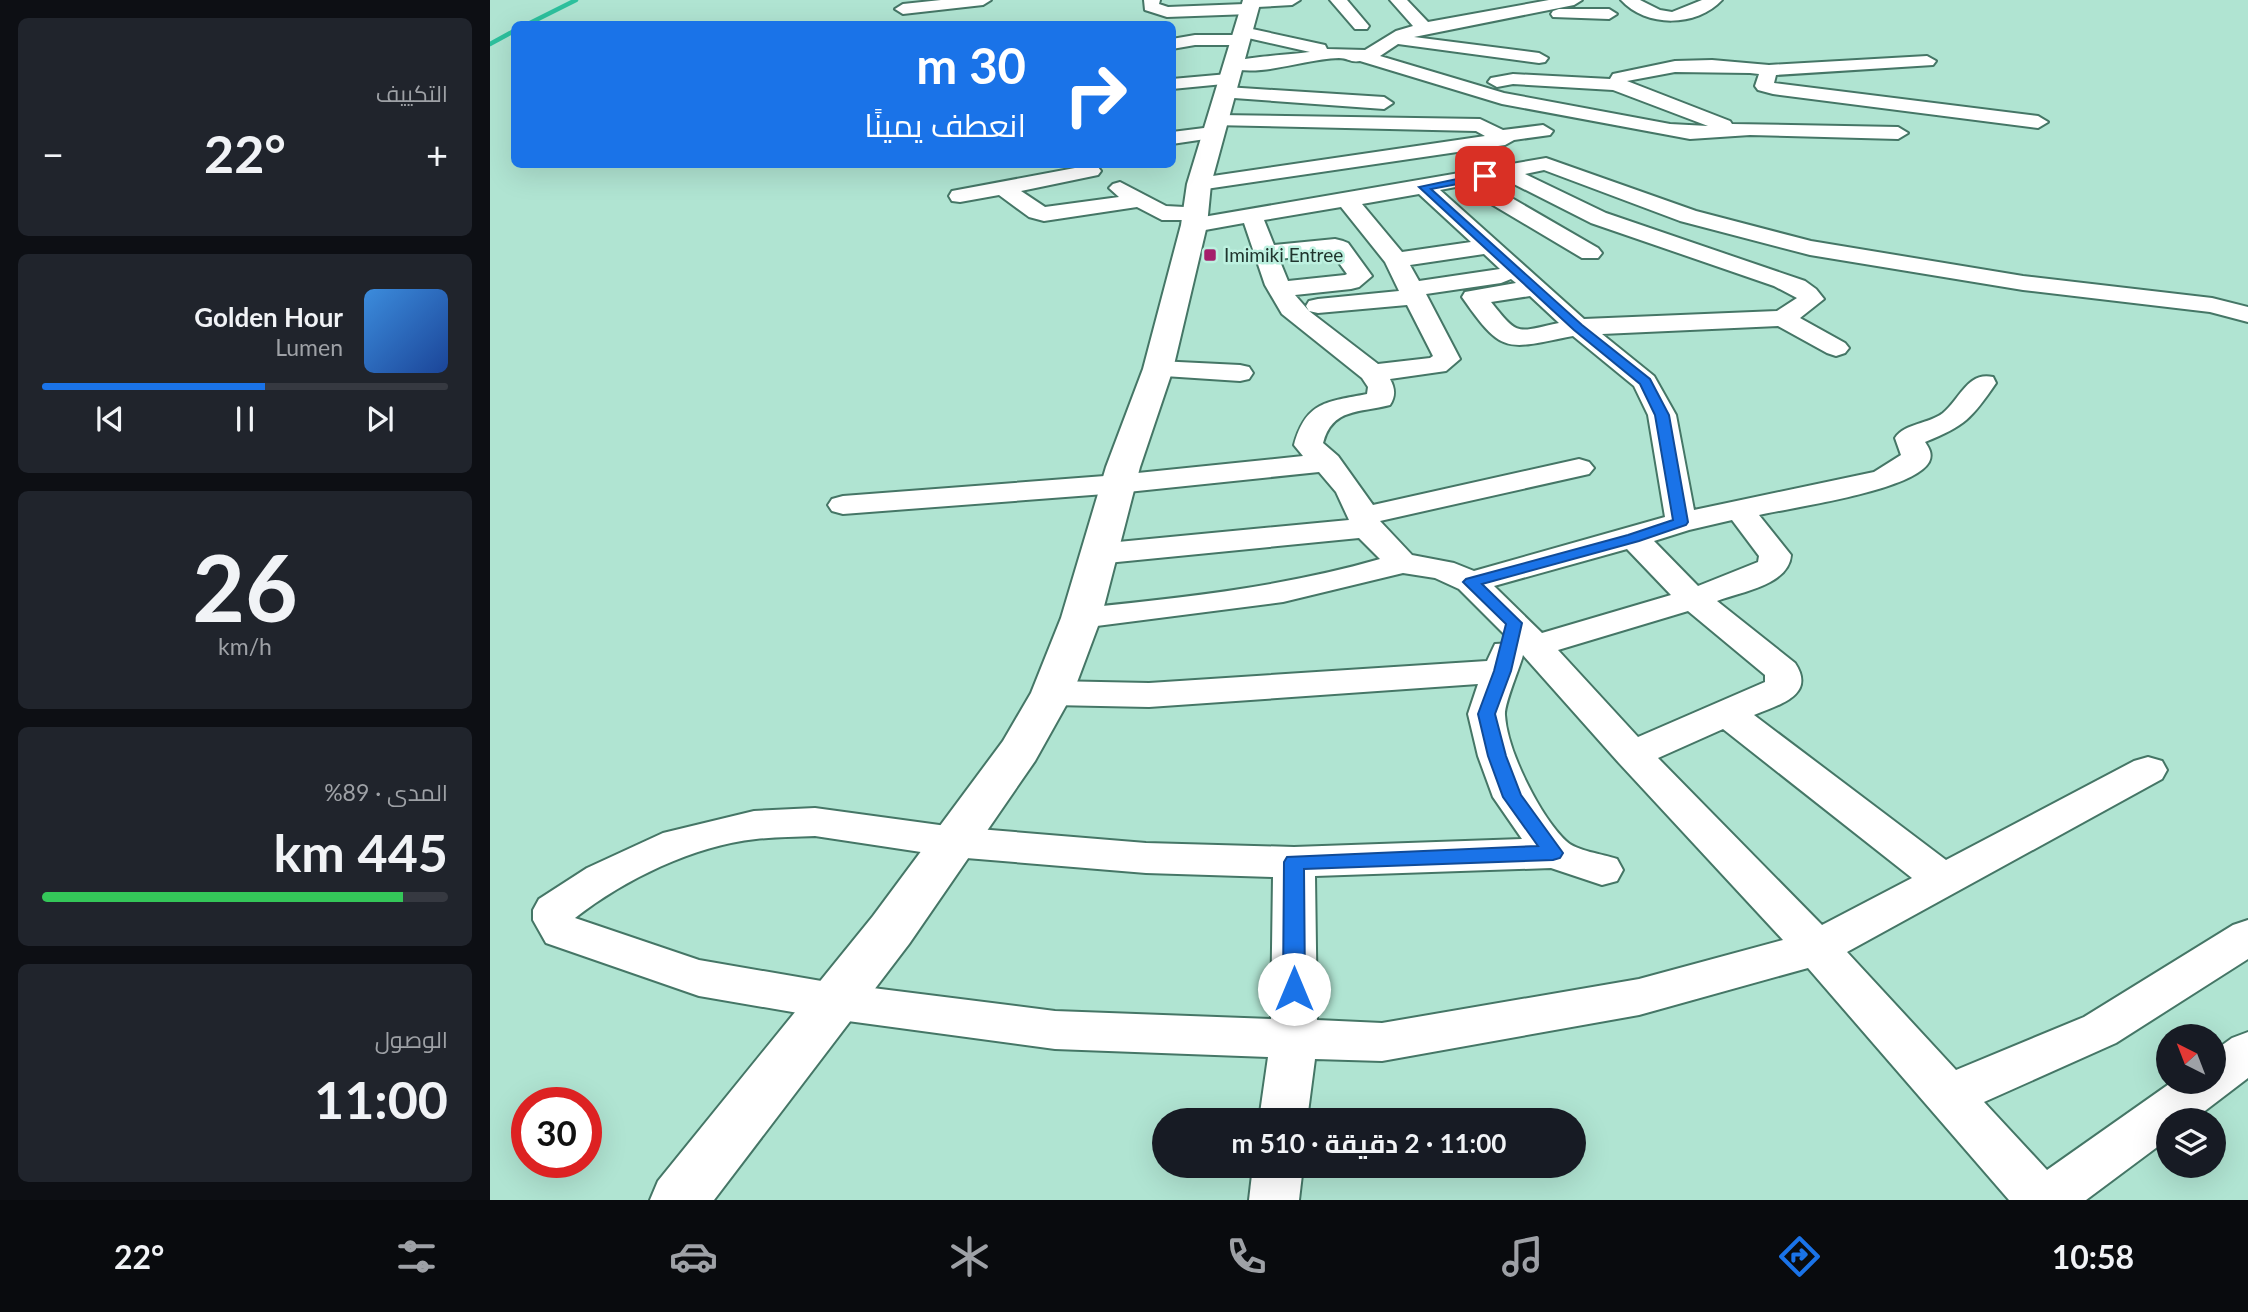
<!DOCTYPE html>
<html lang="ar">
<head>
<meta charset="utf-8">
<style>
	:root { --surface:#171b24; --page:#20242c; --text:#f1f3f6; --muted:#9ea1a6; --line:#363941; --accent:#1a73e8 }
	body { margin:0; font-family:Lato,Cairo,sans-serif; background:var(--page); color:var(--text); direction:rtl; height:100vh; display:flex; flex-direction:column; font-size:26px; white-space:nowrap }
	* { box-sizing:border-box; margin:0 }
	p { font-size:23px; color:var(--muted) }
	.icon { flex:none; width:38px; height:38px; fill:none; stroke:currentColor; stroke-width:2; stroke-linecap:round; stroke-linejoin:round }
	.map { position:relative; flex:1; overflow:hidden; direction:ltr }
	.side { display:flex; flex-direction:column; gap:18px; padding:18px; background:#0d0f14; width:490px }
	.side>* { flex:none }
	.hud { position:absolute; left:21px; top:21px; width:665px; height:147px; border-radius:10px; box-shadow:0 7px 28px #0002; direction:rtl; background:#1a73e8; color:#fff; overflow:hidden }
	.needle { width:46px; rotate:318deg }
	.controls { position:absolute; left:1666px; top:1024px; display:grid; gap:14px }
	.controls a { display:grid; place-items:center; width:70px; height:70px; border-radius:50%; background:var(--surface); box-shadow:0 7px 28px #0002; font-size:35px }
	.speed { position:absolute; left:21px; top:1087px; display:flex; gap:14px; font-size:35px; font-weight:700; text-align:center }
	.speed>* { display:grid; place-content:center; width:91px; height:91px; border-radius:50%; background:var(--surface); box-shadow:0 7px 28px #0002; line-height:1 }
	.speed .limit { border:10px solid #d22; background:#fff; color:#111 }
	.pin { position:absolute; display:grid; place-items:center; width:60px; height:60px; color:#fff; margin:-30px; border-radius:14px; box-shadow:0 4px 10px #0006 }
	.me { position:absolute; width:77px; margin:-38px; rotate:0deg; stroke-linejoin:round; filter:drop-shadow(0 0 5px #0008) }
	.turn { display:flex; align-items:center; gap:24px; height:147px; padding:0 35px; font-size:32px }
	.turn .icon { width:91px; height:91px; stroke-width:2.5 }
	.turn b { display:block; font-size:49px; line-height:60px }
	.big { font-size:52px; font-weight:700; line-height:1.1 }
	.side .card { flex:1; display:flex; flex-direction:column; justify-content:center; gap:10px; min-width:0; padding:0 24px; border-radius:10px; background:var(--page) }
	.side .dial { align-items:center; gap:0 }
	.dial b { font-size:91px; line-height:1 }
	.song { display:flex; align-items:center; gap:21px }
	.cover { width:84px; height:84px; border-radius:10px; background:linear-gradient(135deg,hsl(210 70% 55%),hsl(220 70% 35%)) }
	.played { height:7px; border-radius:4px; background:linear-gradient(90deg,var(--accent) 55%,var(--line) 55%) }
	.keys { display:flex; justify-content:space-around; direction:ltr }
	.heat { display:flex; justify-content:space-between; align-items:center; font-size:38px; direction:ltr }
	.charge { height:10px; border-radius:5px; background:linear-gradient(90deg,#34c759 89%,var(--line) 0) }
	.trip { position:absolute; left:662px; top:1108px; width:434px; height:70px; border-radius:35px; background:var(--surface); box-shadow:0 7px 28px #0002; font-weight:700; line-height:70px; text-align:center; direction:rtl }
	.dock { display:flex; height:112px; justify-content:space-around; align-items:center; background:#090b0e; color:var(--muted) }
	.dock .icon { width:49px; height:49px }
	.dock .active { color:var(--accent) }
	.dock b { font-size:32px; color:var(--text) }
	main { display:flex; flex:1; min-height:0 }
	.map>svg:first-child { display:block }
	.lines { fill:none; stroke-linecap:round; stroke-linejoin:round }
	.stream { stroke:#2dc09d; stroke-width:4.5 }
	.minor-casing { stroke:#457666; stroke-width:4 }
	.tertiary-casing { stroke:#457666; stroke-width:4 }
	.minor { fill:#fff; fill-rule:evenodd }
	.tertiary { fill:#fff; fill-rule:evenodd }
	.route { fill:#1a73e8; stroke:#114b97; stroke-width:2 }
	.poi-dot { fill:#a51f6b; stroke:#bdf1e0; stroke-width:2.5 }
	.labels { text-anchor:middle; stroke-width:5; stroke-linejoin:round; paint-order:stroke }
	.far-poi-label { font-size:19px; fill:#20352e; stroke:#bdf1e0; text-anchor:start }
</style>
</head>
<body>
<main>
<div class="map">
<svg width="1758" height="1200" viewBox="0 0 1758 1200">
	<rect width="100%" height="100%" fill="#b0e4d2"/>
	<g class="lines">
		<g class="stream">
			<path d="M 38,24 L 86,0"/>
			<path d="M 0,44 L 24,31"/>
		</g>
		<defs>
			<g id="minor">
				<path d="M 451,0 L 501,0 L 493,5 L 413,14 L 405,9 L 413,4 Z"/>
				<path d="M 654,0 L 670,0 L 669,4 L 678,7 L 755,4 L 756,0 L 810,0 L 802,5 L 767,7 L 766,12 L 760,14 L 677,17 L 655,10 Z"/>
				<path d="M 840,0 L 857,0 L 879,26 L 877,29 L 865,29 Z"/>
				<path d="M 900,0 L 917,0 L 938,22 L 1059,0 L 1092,0 L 1084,5 L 924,37 L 1049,53 L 1058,58 L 1055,62 L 1049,63 L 908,44 L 890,56 L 1014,93 L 1180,124 L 1218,126 L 1123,90 L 1023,84 L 1007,87 L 998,82 L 1001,78 L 1023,74 L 1120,79 L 1123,74 L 1185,61 L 1222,60 L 1279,65 L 1437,56 L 1446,61 L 1443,65 L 1286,75 L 1284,83 L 1548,116 L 1558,122 L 1548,128 L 1283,94 L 1268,90 L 1265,86 L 1269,74 L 1260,73 L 1185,72 L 1137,81 L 1240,121 L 1242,124 L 1408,127 L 1418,133 L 1408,139 L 1260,135 L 1200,139 L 1012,104 L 870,61 C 861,63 858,58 849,58 C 813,59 774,77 738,68 L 735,64 C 741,58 805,54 820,52 L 758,38 L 757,44 L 751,45 L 705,45 L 682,49 L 682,39 L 705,35 L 747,35 L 745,32 L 747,28 L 753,27 L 835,45 L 837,49 L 875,50 L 906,31 L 923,26 Z"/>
				<path d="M 1131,0 L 1150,0 L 1170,10 L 1182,12 L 1212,0 L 1232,0 C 1207,27 1156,28 1131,0 Z"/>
				<path d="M 1069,9 L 1119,9 L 1127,14 L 1119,19 L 1063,17 L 1061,14 L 1063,11 Z"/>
				<path d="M 738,74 L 747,79 L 744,83 L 682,89 L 682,79 Z"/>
				<path d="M 736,87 L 894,97 L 903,103 L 894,109 L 730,97 L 727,93 L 730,89 Z"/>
				<path d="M 729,115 L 990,119 L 1013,130 L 1053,125 L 1063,131 L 1060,135 L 1024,140 L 1015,145 L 709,190 L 702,188 L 698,184 L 702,180 L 709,178 L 995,136 L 986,131 L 722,125 L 719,121 L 722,117 Z"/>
				<path d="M 722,127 L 729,129 L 732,133 L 729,137 L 682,144 L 682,132 Z"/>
				<path d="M 1056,158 L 1206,211 L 1321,241 L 1533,276 L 1722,298 L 1758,307 L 1758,322 L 1720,312 L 1533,290 L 1320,255 L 1190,221 L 1054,170 L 1035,174 L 1116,213 L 1315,281 L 1326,289 L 1334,299 L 1310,318 L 1355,343 L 1359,348 L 1355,353 L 1346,356 L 1337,353 L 1288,326 L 1112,334 L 1164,376 L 1186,415 L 1204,510 L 1384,472 L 1411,455 L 1405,438 C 1415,423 1439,424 1453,413 C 1470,399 1478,371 1503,377 L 1506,383 C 1482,418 1475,426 1435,442 C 1439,448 1443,454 1439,462 C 1423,491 1304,507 1269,515 L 1301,555 C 1299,585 1251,592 1227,601 L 1305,663 C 1327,696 1287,705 1264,715 L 1456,860 L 1644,761 L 1658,757 L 1672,761 L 1677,770 L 1672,779 L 1357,952 L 1466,1070 L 1594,1017 L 1743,925 L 1758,920 L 1758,959 L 1626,1043 L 1494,1102 L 1557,1170 L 1682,1082 L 1724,1082 L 1724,1051 L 1742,1038 L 1758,1032 L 1758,1078 L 1703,1120 L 1678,1120 L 1678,1139 L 1596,1200 L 1519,1200 L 1318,968 L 1149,1015 L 892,1061 L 825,1059 L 817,1120 L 769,1120 L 778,1057 L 565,1049 L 343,1019 L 209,996 L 56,943 L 43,920 L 43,910 L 49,899 L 97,868 L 173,833 L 264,811 L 325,808 L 464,827 L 656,843 L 804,847 L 1032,839 L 1003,797 L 988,756 L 978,714 L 988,684 L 659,707 L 562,705 L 549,701 L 544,693 L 549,685 L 562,681 L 659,683 L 997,661 L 1005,644 L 1023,643 L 969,589 L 945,578 L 913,573 L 793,602 L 591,628 L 579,625 L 574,618 L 579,611 L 591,608 C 692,598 793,587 890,559 L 869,538 L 607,564 L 596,561 L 591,554 L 596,547 L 607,544 L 859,520 L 846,492 L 829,472 L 628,493 L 353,514 L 342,511 L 338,505 L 342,499 L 353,496 L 628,475 L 813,456 L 804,445 C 816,401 837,402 877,394 L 878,387 L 872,378 L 792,314 L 775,285 L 754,223 L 704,232 L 696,230 L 693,225 L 699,220 L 672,220 L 647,207 L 554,221 L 539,217 L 509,195 L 470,202 L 462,201 L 459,196 L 462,191 L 601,165 L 608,167 L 611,171 L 608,175 L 531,191 L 555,207 L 629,197 L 619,188 L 623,184 L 630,182 L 676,206 L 713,208 L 716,213 L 713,217 ZM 1012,178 L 1101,223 L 1284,286 L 1307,298 L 1287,311 L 1094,319 L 950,190 L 971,186 L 1092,258 L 1108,258 L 1112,253 L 1108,248 L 994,182 ZM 929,194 L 981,242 L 912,252 L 872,204 ZM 851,207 L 895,262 L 909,291 L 828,299 L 819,301 L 816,306 L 819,311 L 805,295 L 861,289 L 869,287 L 882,276 L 858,243 L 853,241 L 845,239 L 784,245 L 774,220 ZM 842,253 L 857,274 L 855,275 L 798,281 L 789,259 ZM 994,254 L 1010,269 L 929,281 L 920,265 ZM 1021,279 L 1026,283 L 975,292 L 972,297 C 1013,356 1016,349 1083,336 L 1144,386 L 1158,415 L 1175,517 L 984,571 L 964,563 L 922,555 L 890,521 L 1099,474 L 1104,468 L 1099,462 L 1089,459 L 883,505 L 848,456 L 833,443 C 842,408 869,413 900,405 C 906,396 905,388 900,379 L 956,371 L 970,359 L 936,294 L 1011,283 ZM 1040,296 L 1069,323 C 1026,332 1029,337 1001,302 ZM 917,305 L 943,356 L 940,358 L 888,364 L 819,311 L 828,313 ZM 1242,520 L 1269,556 L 1268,562 L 1208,586 L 1164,541 L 1199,530 ZM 1137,549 L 1181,595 L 1052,633 L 1004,586 ZM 1198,611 L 1275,675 L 1275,682 L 1148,737 L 1068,650 ZM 1033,655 L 1129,763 L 1293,940 L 1149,979 L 892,1023 L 827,1020 L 825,876 L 1061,868 L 1112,885 L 1127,881 L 1133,870 L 1127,859 C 1113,854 1086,851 1076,841 C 1050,816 1017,751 1015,715 C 1014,704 1030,667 1033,655 ZM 1233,729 L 1422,878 L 1332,925 L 1168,758 ZM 325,836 L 464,857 L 656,873 L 783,877 L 781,1019 L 565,1011 L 343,983 L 209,960 L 85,918 C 135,879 203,846 266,839 C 285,837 305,837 325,836 Z"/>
				<path d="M 668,361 L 750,365 L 759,367 L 763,373 L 759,379 L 750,381 L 659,375 L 655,369 L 659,363 Z"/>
				<path d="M 763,1166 L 813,1166 L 809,1200 L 759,1200 Z"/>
			</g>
			<path id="tertiary" d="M 753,0 L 771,0 L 721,184 L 717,225 L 683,369 L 650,467 L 611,618 L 583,693 L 545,761 L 419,944 L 224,1200 L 160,1200 L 168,1181 L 383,916 L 513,741 L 541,693 L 571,618 L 616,467 L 653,369 L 691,225 L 697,184 Z"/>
		</defs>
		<use href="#minor" class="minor-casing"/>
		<use href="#tertiary" class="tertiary-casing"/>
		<use href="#minor" class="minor"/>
		<use href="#tertiary" class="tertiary"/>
	</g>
	<path class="route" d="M 995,173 L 1000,176 L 999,178 L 941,189 L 1092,325 L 1160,379 L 1179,415 L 1198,522 L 1196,525 L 1149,541 L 992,584 L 1032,623 L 1021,671 L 1005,714 L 1016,756 L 1031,795 L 1073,853 L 1070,858 L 1063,860 L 814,869 L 815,989 L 812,995 L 804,997 L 796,995 L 793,989 L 794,862 L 797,857 L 1048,846 L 1013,797 L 998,756 L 988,714 L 1004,671 L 1016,624 L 976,585 L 973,582 L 976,579 L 1138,535 L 1183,520 L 1165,415 L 1150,384 L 1084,330 L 929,187 Z"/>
	<rect class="poi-dot" x="713" y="248" width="14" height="14" rx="3.5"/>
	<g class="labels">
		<g class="far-poi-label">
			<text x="734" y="262">Imimiki Entree</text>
		</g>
	</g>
</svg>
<div class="controls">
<a><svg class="needle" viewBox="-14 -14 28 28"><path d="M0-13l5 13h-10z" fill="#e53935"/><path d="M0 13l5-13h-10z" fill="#9ea1a6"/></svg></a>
<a><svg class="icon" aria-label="layers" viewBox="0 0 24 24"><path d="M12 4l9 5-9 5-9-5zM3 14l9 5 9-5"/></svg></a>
</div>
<div class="speed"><div class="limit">30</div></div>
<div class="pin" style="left:995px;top:176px;background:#d93025"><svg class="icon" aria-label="arrive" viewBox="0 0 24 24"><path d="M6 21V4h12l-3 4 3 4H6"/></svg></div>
<svg class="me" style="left:804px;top:989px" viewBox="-20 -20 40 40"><circle r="19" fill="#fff"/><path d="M0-13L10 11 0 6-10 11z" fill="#1a73e8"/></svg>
<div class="trip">11:00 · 2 دقيقة · 510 m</div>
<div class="hud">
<div class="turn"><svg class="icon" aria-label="right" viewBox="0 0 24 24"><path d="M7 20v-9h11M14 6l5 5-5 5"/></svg><div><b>30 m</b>انعطف يمينًا</div></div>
</div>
</div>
<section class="side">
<div class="card"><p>التكييف</p>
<div class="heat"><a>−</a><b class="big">22°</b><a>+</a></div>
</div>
<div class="card">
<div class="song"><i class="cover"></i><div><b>Golden Hour</b><p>Lumen</p></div></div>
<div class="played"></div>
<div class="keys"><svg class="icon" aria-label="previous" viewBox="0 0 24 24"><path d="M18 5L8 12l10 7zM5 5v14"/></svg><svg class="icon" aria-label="pause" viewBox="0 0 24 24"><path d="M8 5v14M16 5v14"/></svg><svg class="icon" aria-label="next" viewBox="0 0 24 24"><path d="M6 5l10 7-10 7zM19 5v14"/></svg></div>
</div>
<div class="card dial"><b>26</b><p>km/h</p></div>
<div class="card"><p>المدى · 89%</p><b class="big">445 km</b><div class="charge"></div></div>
<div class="card"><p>الوصول</p><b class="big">11:00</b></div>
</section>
</main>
<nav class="dock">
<b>10:58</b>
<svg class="icon active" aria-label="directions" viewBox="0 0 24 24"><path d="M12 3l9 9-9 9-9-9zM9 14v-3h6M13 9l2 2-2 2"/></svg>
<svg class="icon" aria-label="music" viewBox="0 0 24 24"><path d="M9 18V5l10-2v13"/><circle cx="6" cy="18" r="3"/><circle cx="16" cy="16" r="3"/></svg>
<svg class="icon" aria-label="phone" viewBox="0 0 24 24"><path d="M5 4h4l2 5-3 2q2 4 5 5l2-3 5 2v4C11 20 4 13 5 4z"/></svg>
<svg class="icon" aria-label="climate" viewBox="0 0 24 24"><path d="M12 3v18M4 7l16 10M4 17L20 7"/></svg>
<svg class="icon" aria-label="car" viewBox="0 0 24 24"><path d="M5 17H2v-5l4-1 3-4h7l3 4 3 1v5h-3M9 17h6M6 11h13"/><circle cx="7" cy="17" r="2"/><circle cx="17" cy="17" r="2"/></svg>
<svg class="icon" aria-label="filters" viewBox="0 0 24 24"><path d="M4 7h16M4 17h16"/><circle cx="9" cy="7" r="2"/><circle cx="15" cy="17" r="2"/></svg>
<b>22°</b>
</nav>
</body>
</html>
